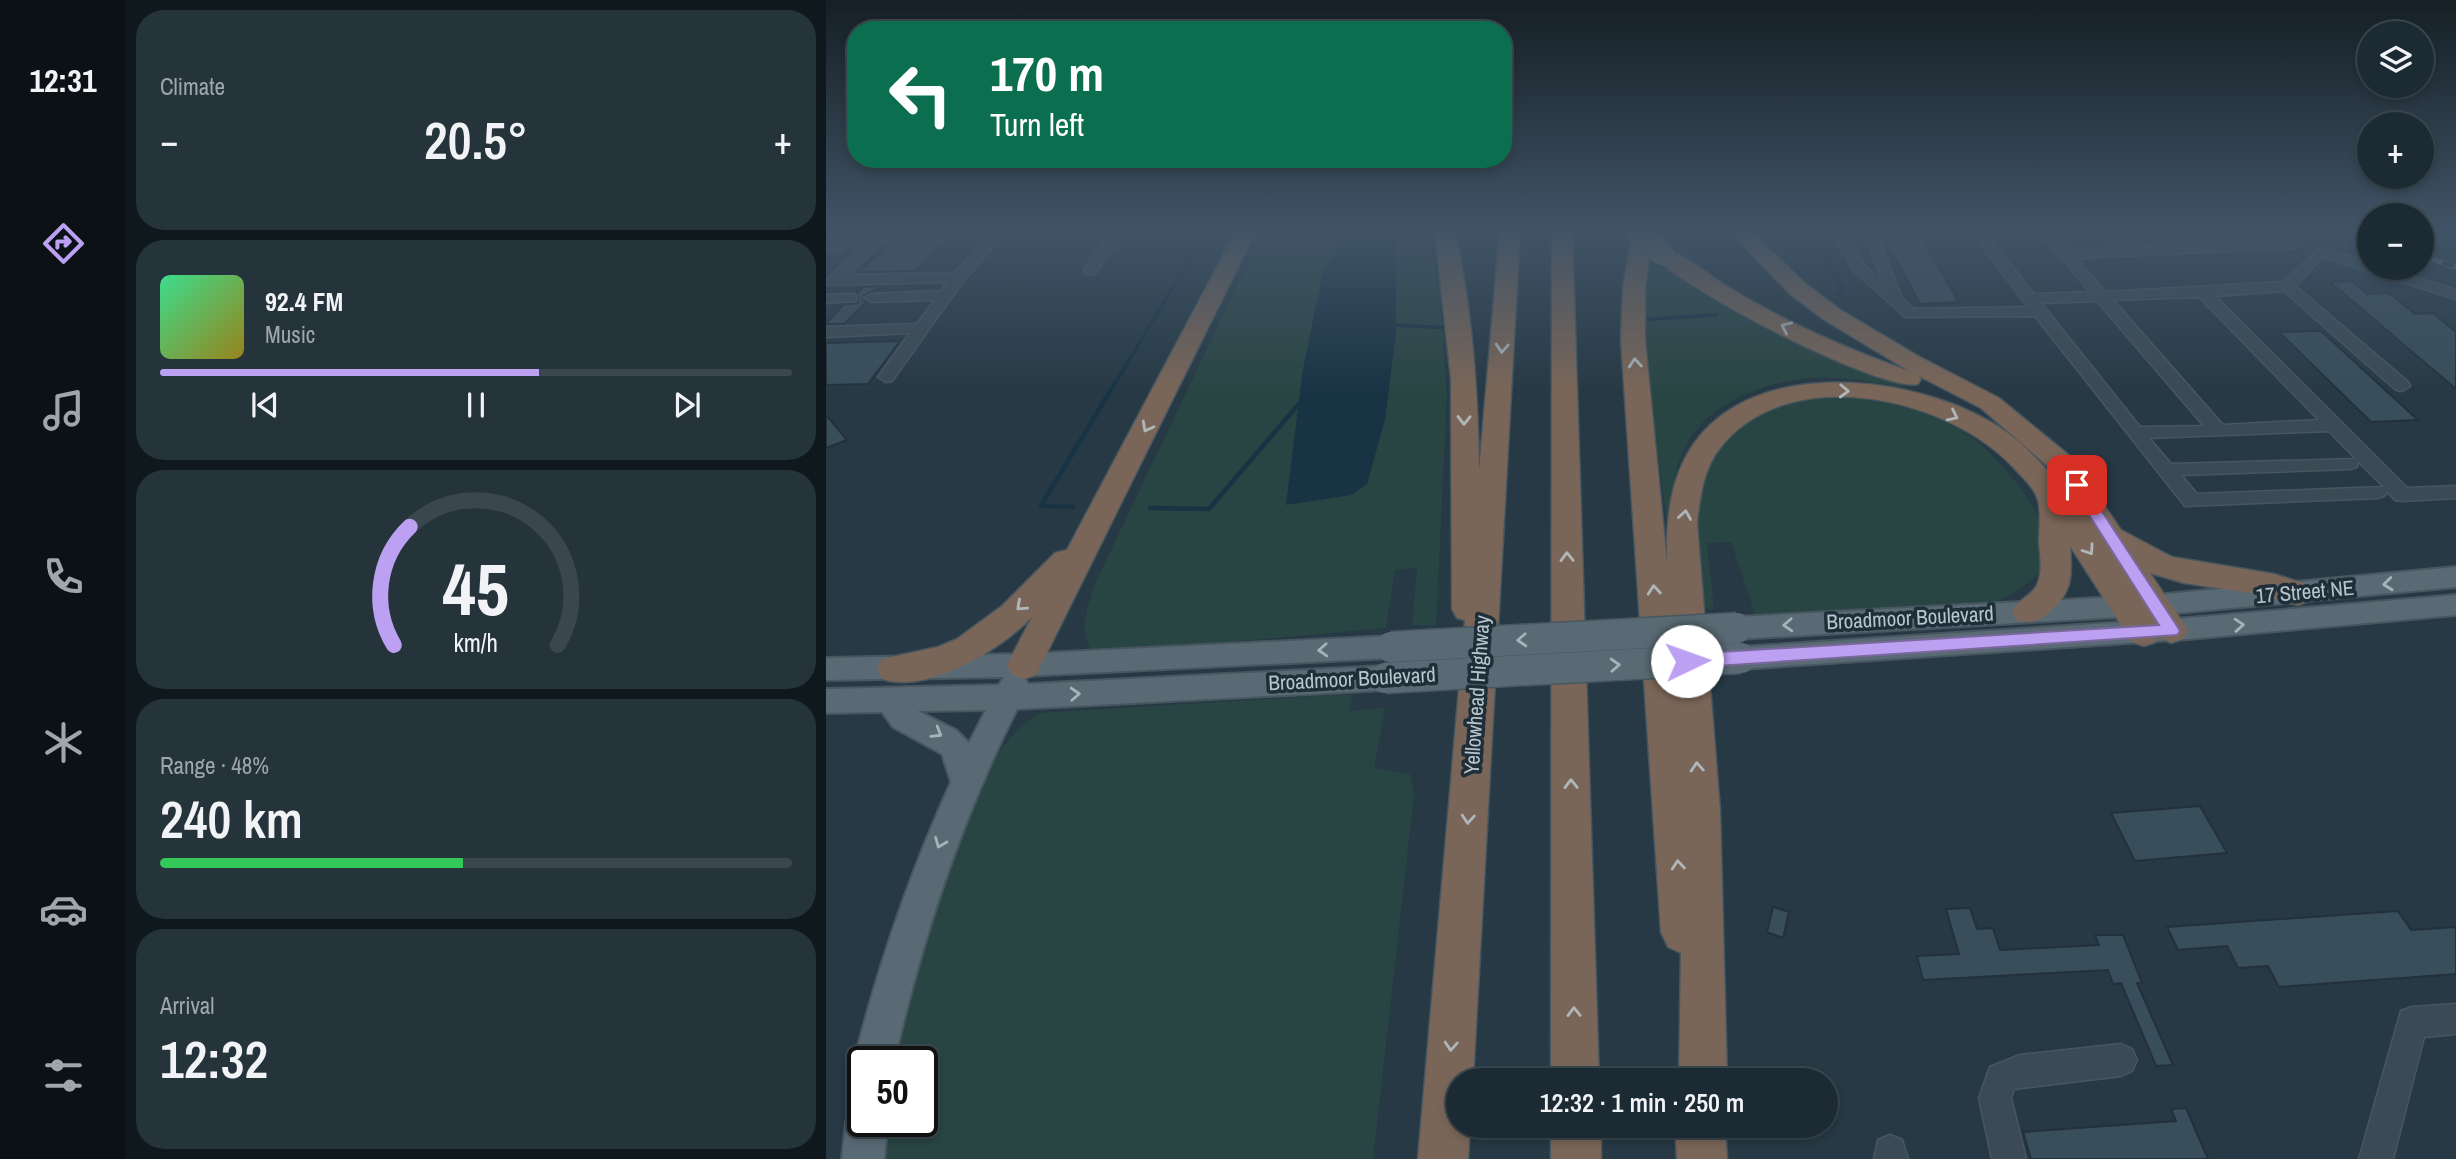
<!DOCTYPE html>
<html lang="en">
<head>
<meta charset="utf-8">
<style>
	:root { --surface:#1c2b33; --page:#25333b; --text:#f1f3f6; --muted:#a0a7ac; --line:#3a474e; --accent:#bca0f2 }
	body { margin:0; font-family:"Archivo Narrow",sans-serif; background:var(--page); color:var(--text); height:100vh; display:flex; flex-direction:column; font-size:26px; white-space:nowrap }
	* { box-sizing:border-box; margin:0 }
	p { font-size:23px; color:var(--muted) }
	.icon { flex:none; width:38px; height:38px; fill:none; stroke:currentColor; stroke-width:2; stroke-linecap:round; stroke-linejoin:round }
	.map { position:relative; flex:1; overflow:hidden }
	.details { display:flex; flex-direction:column; gap:10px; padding:10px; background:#0f181c; width:700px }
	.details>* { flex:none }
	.banner { position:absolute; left:21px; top:21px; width:665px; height:147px; border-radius:28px; box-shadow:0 4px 10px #0003,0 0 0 2px var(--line); background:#0b6e4f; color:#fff; overflow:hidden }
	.tools { position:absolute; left:1531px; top:21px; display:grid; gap:14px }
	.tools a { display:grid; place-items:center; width:77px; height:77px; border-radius:50%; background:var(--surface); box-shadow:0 4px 10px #0003,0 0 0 2px var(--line); font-size:35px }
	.speed { position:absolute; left:21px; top:1046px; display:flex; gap:14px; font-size:35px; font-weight:700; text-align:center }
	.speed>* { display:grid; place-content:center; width:91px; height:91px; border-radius:50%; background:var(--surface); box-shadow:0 4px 10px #0003,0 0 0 2px var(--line); line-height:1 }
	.speed .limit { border:4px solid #111; border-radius:10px; background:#fff; color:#111 }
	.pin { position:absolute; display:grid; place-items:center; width:60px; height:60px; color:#fff; margin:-30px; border-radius:14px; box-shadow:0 4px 10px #0006 }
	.me { position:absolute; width:77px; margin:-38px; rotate:87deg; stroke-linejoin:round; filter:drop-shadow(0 0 5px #0008) }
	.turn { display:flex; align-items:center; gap:24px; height:147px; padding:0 28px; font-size:32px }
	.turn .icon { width:91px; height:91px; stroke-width:2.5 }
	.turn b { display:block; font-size:49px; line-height:60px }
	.big { font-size:52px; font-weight:600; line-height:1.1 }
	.details .widget { flex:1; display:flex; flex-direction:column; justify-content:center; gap:10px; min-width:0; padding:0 24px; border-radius:28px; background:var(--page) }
	.details .dial { align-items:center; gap:0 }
	.dial svg { height:182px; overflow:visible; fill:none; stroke:var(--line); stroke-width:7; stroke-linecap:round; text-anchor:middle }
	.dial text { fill:var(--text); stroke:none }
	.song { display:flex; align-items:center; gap:21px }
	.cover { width:84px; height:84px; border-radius:10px; background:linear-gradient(135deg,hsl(150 70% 55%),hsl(50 70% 35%)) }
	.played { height:7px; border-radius:4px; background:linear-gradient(90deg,var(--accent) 60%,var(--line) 60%) }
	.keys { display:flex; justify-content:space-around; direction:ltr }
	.heat { display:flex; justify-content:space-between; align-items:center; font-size:38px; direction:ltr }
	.charge { height:10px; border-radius:5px; background:linear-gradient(90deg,#34c759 48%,var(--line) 0) }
	.trip { position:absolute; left:620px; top:1068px; width:392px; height:70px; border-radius:35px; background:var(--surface); box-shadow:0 4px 10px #0003,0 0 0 2px var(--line); font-weight:600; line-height:70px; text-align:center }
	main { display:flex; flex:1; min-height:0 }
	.menu { display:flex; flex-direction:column; width:126px; justify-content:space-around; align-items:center; background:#0b1114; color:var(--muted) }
	.menu .icon { width:49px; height:49px }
	.menu .on { color:var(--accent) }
	.menu b { font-size:32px; color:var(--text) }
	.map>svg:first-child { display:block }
	.green { fill:#294543 }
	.water { fill:#183343 }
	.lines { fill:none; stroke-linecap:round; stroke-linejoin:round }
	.stream-far1 { stroke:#183343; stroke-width:3.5 }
	.stream { stroke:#183343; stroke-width:4.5 }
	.building { fill:#384e5a; stroke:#22313b; stroke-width:2 }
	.minor-tunnel { stroke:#3c4e59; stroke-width:15; stroke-dasharray:15 8; stroke-linecap:butt }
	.minor-casing { stroke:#485660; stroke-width:3 }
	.major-casing { stroke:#485660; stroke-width:4 }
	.highway-casing { stroke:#46555e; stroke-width:3 }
	.minor { fill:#3b4a54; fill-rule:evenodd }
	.major { fill:#596a74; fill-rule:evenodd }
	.highway { fill:#7a6658; fill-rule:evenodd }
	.rail-casing { stroke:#5d6f7b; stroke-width:5 }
	.rail { stroke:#1f2f39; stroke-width:3.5; stroke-dasharray:11; stroke-linecap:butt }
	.major-bridge-casing { stroke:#485660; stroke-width:33; stroke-linecap:butt }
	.highway-bridge-casing { stroke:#46555e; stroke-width:25; stroke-linecap:butt }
	.major-bridge { stroke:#596a74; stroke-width:30 }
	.highway-bridge { stroke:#7a6658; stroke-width:23 }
	.oneway { stroke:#afb7bb }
	.oneway2 { stroke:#a5b3bb }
	.route { fill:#bca0f2; stroke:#7a689d; stroke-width:2 }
	.labels { text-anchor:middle; stroke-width:7; stroke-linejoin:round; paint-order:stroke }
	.street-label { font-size:21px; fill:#b8c5cd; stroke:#1f2f39 }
</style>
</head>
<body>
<main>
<nav class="menu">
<b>12:31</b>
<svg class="icon on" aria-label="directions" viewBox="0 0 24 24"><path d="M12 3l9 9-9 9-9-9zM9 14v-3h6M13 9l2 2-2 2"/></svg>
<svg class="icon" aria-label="music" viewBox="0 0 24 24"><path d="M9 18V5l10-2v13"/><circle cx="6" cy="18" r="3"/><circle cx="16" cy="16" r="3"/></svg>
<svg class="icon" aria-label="phone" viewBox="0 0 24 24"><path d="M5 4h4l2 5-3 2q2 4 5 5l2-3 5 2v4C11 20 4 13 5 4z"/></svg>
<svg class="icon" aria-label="climate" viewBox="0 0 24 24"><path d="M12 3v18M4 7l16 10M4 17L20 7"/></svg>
<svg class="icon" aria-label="car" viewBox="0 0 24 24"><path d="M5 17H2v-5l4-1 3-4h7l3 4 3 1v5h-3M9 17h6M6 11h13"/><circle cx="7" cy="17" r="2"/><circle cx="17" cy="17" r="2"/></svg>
<svg class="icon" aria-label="filters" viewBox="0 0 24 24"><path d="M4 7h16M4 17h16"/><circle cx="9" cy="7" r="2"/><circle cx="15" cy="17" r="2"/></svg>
</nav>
<section class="details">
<div class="widget"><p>Climate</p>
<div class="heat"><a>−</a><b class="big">20.5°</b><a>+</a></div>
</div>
<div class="widget">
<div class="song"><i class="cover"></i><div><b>92.4 FM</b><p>Music</p></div></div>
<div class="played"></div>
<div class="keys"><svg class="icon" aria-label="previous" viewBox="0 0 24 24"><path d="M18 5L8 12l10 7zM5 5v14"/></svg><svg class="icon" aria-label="pause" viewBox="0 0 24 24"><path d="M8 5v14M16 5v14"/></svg><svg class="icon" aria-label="next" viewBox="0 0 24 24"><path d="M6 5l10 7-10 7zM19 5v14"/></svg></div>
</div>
<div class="widget dial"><svg viewBox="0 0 100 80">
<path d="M14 69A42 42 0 1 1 86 69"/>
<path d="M14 69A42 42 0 0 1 21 17" stroke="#bca0f2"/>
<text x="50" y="56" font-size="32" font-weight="700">45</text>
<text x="50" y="72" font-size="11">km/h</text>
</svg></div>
<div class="widget"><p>Range · 48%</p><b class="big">240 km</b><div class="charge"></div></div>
<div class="widget"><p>Arrival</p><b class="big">12:32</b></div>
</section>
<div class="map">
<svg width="1630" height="1159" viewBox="0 0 1630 1159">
	<rect width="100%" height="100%" fill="#263944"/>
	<g class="green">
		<path d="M 437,231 L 520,231 L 496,277 L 477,370 L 460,504 L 541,484 L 559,419 L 570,333 L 570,231 L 602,231 L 614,297 L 621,395 L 610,625 L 586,625 L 591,568 L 569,570 L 560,628 L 281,653 L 266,651 C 251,630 262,608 268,586 Z"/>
		<path d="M 820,258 L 827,259 L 879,296 L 964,340 L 1084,389 C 1024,377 973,369 916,396 C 888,410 873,421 858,450 C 844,478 845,515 844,546 C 832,450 816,354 820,258 Z"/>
		<path d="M 1003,395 C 1052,399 1093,407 1136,431 C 1168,450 1232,520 1219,561 C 1214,577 1186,596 1171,601 L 930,617 L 905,542 L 881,543 L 888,609 L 875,608 L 871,549 L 873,499 L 882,462 L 903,430 L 959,401 Z"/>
		<path d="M 508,695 L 526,695 L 524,711 L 559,708 L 548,768 L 584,774 L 588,795 L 547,1159 L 52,1159 L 57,1122 L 96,1122 L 96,1062 L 67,1062 L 73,1027 C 87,984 100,941 113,898 C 134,832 152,752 214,713 Z"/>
	</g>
	<path class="water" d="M 520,231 L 570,231 L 570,333 L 559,419 L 541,484 L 525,495 L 460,505 L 477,370 L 496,276 Z"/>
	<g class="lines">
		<g class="stream-far1">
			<path d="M 982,231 L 1018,290 L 1010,294"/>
			<path d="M 812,320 L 890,315"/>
			<path d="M 565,325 L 623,328"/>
			<path d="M 285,390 L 381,231"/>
		</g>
		<g class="stream">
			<path d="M 247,507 L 215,506 L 286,388"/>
			<path d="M 324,508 L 383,509 L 477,399"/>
		</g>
	</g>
	<g class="building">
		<path d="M 1055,231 L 1091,231 L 1133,302 L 1094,304 Z"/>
		<path d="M 126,234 L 89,271 L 33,272 L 72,236 Z"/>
		<path d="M 1526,281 L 1541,294 L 1563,293 L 1589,314 L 1607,313 L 1630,332 L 1630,389 L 1504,282 Z"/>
		<path d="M 57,286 L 37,296 L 36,299 L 40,302 L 18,324 L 0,324 L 18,304 L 32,303 L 31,293 L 37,287 Z"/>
		<path d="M 1495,331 L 1592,420 L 1545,422 L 1453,332 Z"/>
		<path d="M 74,341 L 42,384 L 0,385 L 0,343 Z"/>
		<path d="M 0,415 L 21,440 L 0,448 Z"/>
		<path d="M 1374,806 L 1401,853 L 1309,861 L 1285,813 Z"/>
		<path d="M 947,907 L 963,912 L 957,938 L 941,932 Z"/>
		<path d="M 1144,908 L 1151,929 L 1167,928 L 1174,950 L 1273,945 L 1269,935 L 1297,935 L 1316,983 L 1311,983 L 1347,1065 L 1330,1066 L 1295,983 L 1287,984 L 1282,970 L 1097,980 L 1091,956 L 1133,954 L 1120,909 Z"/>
		<path d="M 1572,911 L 1585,930 L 1630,927 L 1630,974 L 1453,987 L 1442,966 L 1412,968 L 1401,946 L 1352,950 L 1341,927 Z"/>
		<path d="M 1360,1108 L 1382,1159 L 1205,1159 L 1197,1132 L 1350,1121 L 1345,1109 Z"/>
	</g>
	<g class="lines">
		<path class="minor-tunnel" d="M 2,249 L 20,244"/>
		<defs>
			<g id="minor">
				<path d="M 12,231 L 27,231 L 16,241 L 55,231 L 69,231 L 22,275 L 129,273 L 167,231 L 181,231 L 138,280 L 66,381 L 60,382 L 52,377 L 84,333 L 0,337 L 0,327 L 91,324 L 109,300 L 45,302 L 38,298 L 45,294 L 115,291 L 122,282 L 1,285 L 1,279 L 40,243 L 15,247 L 15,242 L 0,251 L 0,240 Z"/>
				<path d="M 285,231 L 298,231 L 269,274 L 259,274 L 257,271 Z"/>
				<path d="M 1010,231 L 1022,231 L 1021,234 L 1038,265 L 1057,282 L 1037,231 L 1050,231 L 1076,299 L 1088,309 L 1202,307 L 1145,231 L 1158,231 L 1208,294 L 1264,292 L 1213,231 L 1226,231 L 1243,250 L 1470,240 L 1477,244 L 1470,248 L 1250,258 L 1279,292 L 1457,282 L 1495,248 L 1544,263 L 1544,268 L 1558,268 L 1630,290 L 1630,299 L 1497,257 L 1469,286 L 1582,382 L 1584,386 L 1576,391 L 1570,390 L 1458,291 L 1389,296 L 1581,488 L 1630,486 L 1630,498 L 1576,501 L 1569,500 L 1558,488 L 1561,492 L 1558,496 L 1551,498 L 1359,506 L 1209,316 L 1079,317 L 1027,270 L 1007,234 ZM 1373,297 L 1493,420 L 1397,425 L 1287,300 ZM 1271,301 L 1378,426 L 1314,427 L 1215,303 ZM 1503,431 L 1530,459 L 1345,464 L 1323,438 ZM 1532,461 L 1558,487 L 1371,494 L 1355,475 L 1524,469 L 1531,467 Z"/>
				<path d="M 25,294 L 30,295 L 30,301 L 0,303 L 0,295 Z"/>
				<path d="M 1630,1004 L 1630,1034 L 1598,1037 L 1567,1159 L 1533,1159 L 1575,1011 L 1586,1007 Z"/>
				<path d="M 1295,1044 L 1306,1049 L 1311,1060 L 1306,1071 L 1295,1076 L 1188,1089 L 1185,1098 L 1200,1159 L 1166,1159 L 1153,1098 L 1164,1067 L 1194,1055 Z"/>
				<path d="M 1064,1135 L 1076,1140 L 1082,1159 L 1048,1159 L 1052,1140 Z"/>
			</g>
			<g id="major">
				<path d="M 1630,567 L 1630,587 L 1329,615 L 911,639 L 901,635 L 897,628 L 901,621 L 911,617 L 1329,595 Z"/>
				<path d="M 1630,595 L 1630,615 L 1362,639 L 915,669 L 905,666 L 901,658 L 905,650 L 915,647 L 1362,618 Z"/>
				<path d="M 565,636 L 575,639 L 579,647 L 575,655 L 565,658 L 198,676 L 202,684 L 559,666 L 569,670 L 573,678 L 569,686 L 559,690 L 191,709 C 134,822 96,939 68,1062 L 37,1062 L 37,1077 L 34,1076 L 28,1062 C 52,965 84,873 125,782 L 116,754 L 67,727 L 56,712 L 0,713 L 0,689 L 173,685 L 178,677 L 0,680 L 0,658 L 198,654 ZM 160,710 L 143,743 L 130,730 L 92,711 Z"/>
				<path d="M 37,1103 L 37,1122 L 62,1122 L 58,1159 L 16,1159 L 20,1122 L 26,1107 Z"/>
			</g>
			<g id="highway">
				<path d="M 410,231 L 430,231 L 210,675 L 198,679 L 186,675 L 181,665 L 206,617 C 174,650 103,694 56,679 L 51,669 L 56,659 L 112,647 L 131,639 L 176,606 L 229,553 L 241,550 Z"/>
				<path d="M 609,231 L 629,231 C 646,309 652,390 653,471 L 674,231 L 694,231 L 647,1080 L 632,1080 L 632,1125 L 644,1125 L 642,1159 L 592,1159 L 639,620 L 631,618 L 626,609 L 625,379 Z"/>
				<path d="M 726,231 L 746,231 L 773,1080 L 725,1080 Z"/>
				<path d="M 807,231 L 827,231 L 819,288 L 819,340 L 841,563 C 840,518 844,473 873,437 C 941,354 1101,377 1179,431 C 1210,453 1232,483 1254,514 L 1225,469 L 1155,408 L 1093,376 L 1095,379 L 1092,384 C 1056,393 849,286 827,254 L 830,250 C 848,245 882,275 899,285 C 956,321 1019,348 1083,371 L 997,319 L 964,294 L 903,231 L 924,231 L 980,284 L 1013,309 L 1092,356 L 1173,398 L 1245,457 L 1295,530 L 1346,557 L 1448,574 L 1483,585 L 1488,593 L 1483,601 L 1472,605 L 1425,593 L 1358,583 L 1324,573 L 1362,630 L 1357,639 L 1345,643 L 1332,637 L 1330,642 L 1318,646 L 1306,642 L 1244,546 C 1246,577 1247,593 1221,614 C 1210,622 1203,624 1190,620 L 1186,611 C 1192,600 1206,595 1211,585 C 1217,572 1214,556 1213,542 C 1213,529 1216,506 1210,495 C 1206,486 1197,478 1190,470 C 1125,397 962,360 894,448 C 877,469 874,497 871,523 L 894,810 L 901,1080 L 853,1080 L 855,953 L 842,947 L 835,932 L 795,340 L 797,288 Z"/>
				<rect x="725" y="1125" width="50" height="34"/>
				<path d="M 849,1125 L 899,1125 L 901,1159 L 851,1159 Z"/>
			</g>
		</defs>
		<use href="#minor" class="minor-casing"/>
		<use href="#major" class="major-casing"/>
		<use href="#highway" class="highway-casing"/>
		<use href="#minor" class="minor"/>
		<use href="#major" class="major"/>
		<use href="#highway" class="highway"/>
		<defs>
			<g id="rail">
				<path d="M 1516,231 L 1544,239"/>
				<path d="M 1596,256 L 1630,267"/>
			</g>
		</defs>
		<use href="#rail" class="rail-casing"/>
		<use href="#rail" class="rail"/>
		<defs>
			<g id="major-bridge">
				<path d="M 565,647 L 911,628"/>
				<path d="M 559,678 L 915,658"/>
			</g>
			<path id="highway-bridge" d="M 812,231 L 837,254"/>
		</defs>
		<use href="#major-bridge" class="major-bridge-casing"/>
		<use href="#highway-bridge" class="highway-bridge-casing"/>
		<use href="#major-bridge" class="major-bridge"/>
		<use href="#highway-bridge" class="highway-bridge"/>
	</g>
	<defs><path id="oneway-chevron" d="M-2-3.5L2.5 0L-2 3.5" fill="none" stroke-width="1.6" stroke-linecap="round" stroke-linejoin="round" transform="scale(1.75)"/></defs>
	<g class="oneway">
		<use href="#oneway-chevron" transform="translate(960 327) rotate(-155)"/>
		<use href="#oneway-chevron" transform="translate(676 348) rotate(94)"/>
		<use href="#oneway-chevron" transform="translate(809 363) rotate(-95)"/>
		<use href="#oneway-chevron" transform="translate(1018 391) rotate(2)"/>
		<use href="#oneway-chevron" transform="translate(1127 416) rotate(26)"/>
		<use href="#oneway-chevron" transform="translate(638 420) rotate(91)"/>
		<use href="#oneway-chevron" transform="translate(321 427) rotate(118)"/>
		<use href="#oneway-chevron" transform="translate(859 515) rotate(-81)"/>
		<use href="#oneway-chevron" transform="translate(1263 550) rotate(56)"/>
		<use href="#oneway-chevron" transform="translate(741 557) rotate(-91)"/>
		<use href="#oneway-chevron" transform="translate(828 590) rotate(-95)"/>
		<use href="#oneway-chevron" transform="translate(195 606) rotate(138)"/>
		<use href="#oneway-chevron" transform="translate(871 767) rotate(-94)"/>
		<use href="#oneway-chevron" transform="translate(745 784) rotate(-91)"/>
		<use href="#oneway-chevron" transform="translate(642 819) rotate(94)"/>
		<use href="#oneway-chevron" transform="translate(852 865) rotate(-95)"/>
		<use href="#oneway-chevron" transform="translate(748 1012) rotate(-91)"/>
		<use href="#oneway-chevron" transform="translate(625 1046) rotate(94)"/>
	</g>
	<g class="oneway2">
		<use href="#oneway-chevron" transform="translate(1562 584) rotate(174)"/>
		<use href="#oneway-chevron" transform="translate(962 625) rotate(177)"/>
		<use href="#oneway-chevron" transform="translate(1413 625) rotate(-4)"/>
		<use href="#oneway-chevron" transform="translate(696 640) rotate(177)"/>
		<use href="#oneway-chevron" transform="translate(497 650) rotate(177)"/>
		<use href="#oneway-chevron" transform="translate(789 665) rotate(-3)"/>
		<use href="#oneway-chevron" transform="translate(249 694) rotate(-3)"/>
		<use href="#oneway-chevron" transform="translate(111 733) rotate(31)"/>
		<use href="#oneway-chevron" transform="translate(114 843) rotate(112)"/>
	</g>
	<linearGradient id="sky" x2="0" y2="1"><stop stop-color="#151f25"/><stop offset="0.59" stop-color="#415467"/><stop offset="1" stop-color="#415467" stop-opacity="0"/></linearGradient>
	<rect width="1630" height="393" fill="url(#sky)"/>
	<path class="route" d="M 1251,480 L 1256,481 L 1351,626 L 1354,631 L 1351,635 L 861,668 L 852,661 L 861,654 L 1333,625 L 1244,485 Z"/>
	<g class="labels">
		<g class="street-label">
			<text transform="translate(1479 592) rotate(-5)" y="7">17 Street NE</text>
			<text transform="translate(1084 618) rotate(-3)" y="7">Broadmoor Boulevard</text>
			<text transform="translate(526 679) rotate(-3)" y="7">Broadmoor Boulevard</text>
			<text transform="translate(651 695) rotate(-86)" y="7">Yellowhead Highway</text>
		</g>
	</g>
</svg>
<div class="tools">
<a><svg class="icon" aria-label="layers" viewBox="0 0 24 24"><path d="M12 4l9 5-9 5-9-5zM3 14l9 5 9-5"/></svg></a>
<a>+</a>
<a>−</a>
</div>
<div class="speed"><div class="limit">50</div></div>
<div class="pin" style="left:1251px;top:485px;background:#d93025"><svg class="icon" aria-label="arrive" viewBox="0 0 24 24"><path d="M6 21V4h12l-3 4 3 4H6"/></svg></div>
<svg class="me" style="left:861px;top:661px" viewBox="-20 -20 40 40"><circle r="19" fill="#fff"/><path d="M0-13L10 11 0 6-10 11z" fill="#bca0f2"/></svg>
<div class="trip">12:32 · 1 min · 250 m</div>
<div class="banner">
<div class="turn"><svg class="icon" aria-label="left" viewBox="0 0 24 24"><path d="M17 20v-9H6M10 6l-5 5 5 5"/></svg><div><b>170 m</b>Turn left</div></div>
</div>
</div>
</main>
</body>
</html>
